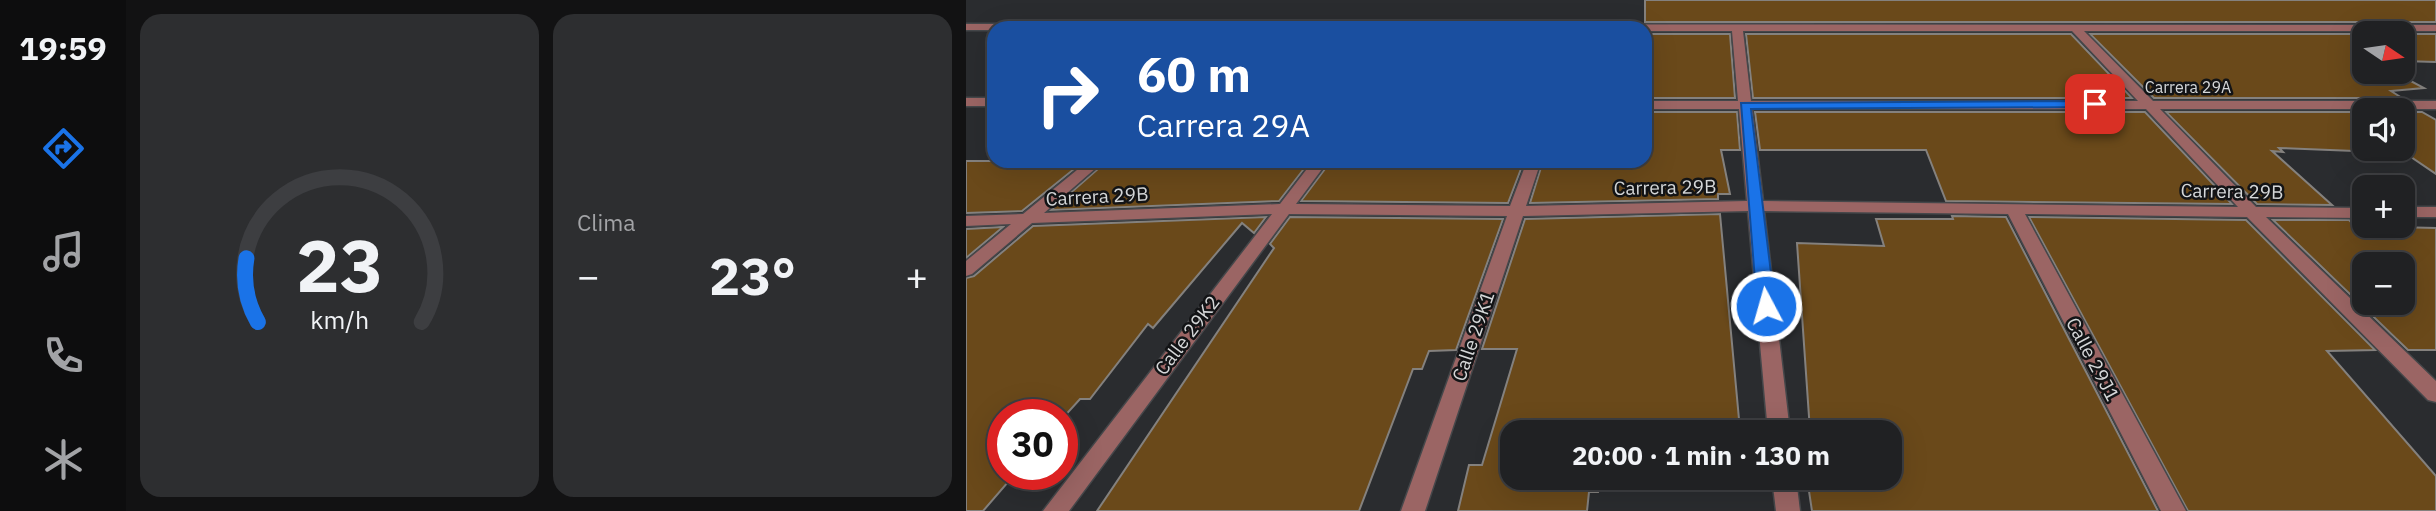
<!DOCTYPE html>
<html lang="es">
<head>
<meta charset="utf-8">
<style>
	:root { --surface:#202123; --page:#2d2e30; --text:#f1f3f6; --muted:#a2a3a6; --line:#3d3e41; --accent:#1a73e8 }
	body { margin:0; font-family:"IBM Plex Sans",sans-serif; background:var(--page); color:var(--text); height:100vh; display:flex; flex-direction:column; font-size:26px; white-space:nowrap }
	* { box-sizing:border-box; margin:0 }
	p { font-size:23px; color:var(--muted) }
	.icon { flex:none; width:38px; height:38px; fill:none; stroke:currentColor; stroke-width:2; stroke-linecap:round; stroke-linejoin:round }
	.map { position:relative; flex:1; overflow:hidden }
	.details { display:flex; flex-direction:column; gap:14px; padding:14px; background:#121213; width:840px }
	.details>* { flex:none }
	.banner { position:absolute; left:21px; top:21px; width:665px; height:147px; border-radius:21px; box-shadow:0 7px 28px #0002,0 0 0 2px var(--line); background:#1a4fa0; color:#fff; overflow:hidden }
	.needle { width:46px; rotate:103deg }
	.controls { position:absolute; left:1386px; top:21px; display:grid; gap:14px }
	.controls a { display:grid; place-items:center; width:63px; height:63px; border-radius:14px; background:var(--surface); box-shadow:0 7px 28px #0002,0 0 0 2px var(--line); font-size:35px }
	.speed { position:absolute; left:21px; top:399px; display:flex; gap:14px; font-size:35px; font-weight:700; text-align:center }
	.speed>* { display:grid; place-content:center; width:91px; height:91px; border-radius:50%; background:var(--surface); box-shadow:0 7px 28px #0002,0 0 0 2px var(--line); line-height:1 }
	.speed .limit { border:10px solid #d22; background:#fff; color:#111 }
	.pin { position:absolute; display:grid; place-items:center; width:60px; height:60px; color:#fff; margin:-30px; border-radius:14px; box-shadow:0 4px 10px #0006 }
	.me { position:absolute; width:77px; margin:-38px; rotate:354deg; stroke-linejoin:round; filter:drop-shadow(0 0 5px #0008) }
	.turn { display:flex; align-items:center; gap:24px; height:147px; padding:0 35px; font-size:32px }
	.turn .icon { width:91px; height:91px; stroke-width:2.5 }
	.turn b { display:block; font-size:49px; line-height:60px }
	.big { font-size:52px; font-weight:700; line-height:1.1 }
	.details .widget { flex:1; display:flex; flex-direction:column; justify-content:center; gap:10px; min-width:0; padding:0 24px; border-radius:21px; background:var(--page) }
	.details .dial { align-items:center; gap:0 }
	.dial svg { height:182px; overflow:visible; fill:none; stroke:var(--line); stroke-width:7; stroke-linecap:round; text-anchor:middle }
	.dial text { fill:var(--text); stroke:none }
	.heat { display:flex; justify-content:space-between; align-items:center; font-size:38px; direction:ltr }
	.details .tiles { flex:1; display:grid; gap:14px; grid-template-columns:repeat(2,1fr) }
	.trip { position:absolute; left:534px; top:420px; width:402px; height:70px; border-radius:21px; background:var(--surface); box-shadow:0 7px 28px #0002,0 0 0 2px var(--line); font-weight:700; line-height:70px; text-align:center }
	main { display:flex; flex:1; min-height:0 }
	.tabs { display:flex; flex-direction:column; width:126px; justify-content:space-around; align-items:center; background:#0d0d0e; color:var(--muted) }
	.tabs .icon { width:49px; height:49px }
	.tabs .selected { color:var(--accent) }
	.tabs b { font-size:32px; color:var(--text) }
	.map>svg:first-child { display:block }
	.building { fill:#6a491a; stroke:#84817e; stroke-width:2; fill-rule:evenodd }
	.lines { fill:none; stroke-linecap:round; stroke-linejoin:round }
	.minor-casing { stroke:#45474a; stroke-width:3 }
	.minor { fill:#9b6564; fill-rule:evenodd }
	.route { fill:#1a73e8; stroke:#114b97; stroke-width:2 }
	.labels { text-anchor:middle; stroke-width:5; stroke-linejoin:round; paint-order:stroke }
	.far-street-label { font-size:16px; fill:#d5d7d8; stroke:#131416 }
	.street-label { font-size:19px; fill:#d5d7d8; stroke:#131416 }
</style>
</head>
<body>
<main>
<nav class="tabs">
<b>19:59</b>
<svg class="icon selected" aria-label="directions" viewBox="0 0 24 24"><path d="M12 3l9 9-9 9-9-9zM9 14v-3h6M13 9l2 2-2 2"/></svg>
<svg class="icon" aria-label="music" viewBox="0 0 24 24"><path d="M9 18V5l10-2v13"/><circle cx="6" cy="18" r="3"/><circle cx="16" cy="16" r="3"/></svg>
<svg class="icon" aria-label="phone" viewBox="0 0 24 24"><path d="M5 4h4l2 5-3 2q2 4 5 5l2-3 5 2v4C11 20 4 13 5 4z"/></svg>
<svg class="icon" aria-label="climate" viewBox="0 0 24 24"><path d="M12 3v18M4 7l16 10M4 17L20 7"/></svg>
</nav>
<section class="details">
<div class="tiles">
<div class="widget dial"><svg viewBox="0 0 100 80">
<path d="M14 69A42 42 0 1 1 86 69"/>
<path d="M14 69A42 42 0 0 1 9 41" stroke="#1a73e8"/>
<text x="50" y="56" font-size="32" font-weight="700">23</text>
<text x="50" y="72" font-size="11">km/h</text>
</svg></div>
<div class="widget"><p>Clima</p>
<div class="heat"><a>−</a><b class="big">23°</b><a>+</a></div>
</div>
</div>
</section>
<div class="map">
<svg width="1470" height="511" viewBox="0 0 1470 511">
	<rect width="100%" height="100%" fill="#2a2c2f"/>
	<g class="building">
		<rect x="679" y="0" width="791" height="22"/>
		<path d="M 679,34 L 764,34 L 769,98 L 679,98 Z"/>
		<path d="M 780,34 L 1105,34 L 1166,98 L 787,98 Z"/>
		<path d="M 1124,34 L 1398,34 L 1398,72 L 1428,72 L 1458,88 L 1425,91 L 1436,98 L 1188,98 Z"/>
		<path d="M 1437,34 L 1470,34 L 1470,62 L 1437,61 Z"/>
		<path d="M 679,112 L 771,112 L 774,150 L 755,150 L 764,194 L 752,194 L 752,199 L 564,203 L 577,161 L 679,161 Z"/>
		<path d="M 789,112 L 1179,112 L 1266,204 L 980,201 L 960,150 L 794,150 Z"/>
		<path d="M 1200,112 L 1398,112 L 1398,149 L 1437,149 L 1437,112 L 1456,112 L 1470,120 L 1470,174 L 1439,153 L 1313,148 L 1317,152 L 1306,151 L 1366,205 L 1291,204 Z"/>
		<path d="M 0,161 L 118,161 L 56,211 L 0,213 Z"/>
		<path d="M 141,161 L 344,161 L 313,201 L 85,210 Z"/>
		<path d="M 365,161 L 558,161 L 542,203 L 335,201 Z"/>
		<path d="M 754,214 L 774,430 L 546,432 L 546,478 L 633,478 L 632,492 L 623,492 L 621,511 L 492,511 L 503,465 L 516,465 L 551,349 L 516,349 L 559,219 Z"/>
		<path d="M 986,216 L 1040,217 L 1192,511 L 846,511 L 841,478 L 924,478 L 924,432 L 835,432 L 844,431 L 831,243 L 918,246 L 910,219 L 987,219 Z"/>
		<path d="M 300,217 L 288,233 L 276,223 L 187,328 L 182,324 L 124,399 L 114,399 L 96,419 L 96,415 L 37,415 L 37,474 L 49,474 L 17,511 L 0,511 L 0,278 L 8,276 L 67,226 Z"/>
		<path d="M 324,217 L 537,219 L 490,350 L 463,351 L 456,369 L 447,369 L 393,511 L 131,511 L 308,248 L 304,244 Z"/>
		<path d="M 1063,217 L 1280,220 L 1409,350 L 1361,351 L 1470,476 L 1470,511 L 1222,511 Z"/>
		<path d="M 1307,220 L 1383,220 L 1389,226 L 1470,228 L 1470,350 L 1442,350 ZM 1398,264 L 1437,264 L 1437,303 L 1398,303 Z"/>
		<path d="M 37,227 L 0,258 L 0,229 Z"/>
	</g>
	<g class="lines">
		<defs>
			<g id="minor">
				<path d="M 0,24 L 1470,25 L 1470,31 L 1118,31 L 1187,101 L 1470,101 L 1470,109 L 1194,109 L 1290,207 L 1398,208 L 1398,218 L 1300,217 L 1470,381 L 1470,402 L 1462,400 L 1281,217 L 1059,214 L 1220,511 L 1195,511 L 1042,214 L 798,211 L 824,432 L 802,432 L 782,211 L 557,216 L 459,511 L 435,511 L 541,216 L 323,214 L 103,511 L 77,511 L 306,214 L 66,223 L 6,274 L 0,276 L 0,261 L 45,224 L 0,226 L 0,216 L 57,214 L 122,161 L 138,161 L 78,213 L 314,204 L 347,161 L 362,161 L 330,204 L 544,206 L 561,161 L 575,161 L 560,206 L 781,201 L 773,109 L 679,109 L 679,101 L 772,101 L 766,31 L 679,31 L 679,28 L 28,28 L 28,30 L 0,30 ZM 777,31 L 1106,31 L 1172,101 L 785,101 ZM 786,109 L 1180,109 L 1272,207 L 797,201 Z"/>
				<rect x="0" y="98" width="28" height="8"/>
				<rect x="1437" y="207" width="33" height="10"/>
				<path d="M 806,478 L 830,478 L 834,511 L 810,511 Z"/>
			</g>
		</defs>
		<use href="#minor" class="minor-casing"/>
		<use href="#minor" class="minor"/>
	</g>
	<path class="route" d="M 1129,101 L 1135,104 L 1133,107 L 785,109 L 809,306 L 800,312 L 791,306 L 775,103 Z"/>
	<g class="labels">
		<g class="far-street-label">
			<text x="1222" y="93">Carrera 29A</text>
		</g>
		<g class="street-label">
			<text transform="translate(699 187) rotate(-1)" y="7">Carrera 29B</text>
			<text transform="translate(1266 191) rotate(1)" y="7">Carrera 29B</text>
			<text transform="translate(131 196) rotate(-3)" y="7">Carrera 29B</text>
			<text transform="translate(221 335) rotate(-53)" y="7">Calle 29K2</text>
			<text transform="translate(507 336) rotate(-71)" y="7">Calle 29K1</text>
			<text transform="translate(1127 359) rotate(62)" y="7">Calle 29J1</text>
		</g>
	</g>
</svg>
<div class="controls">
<a><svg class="needle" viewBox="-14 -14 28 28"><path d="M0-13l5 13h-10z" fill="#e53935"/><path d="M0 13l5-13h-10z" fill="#a2a3a6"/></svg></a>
<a><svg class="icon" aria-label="sound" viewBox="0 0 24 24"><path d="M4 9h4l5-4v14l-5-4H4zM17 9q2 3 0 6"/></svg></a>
<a>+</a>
<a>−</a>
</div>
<div class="speed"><div class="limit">30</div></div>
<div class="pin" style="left:1129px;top:104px;background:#d93025"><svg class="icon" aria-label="arrive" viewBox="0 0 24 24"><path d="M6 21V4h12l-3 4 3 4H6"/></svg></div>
<svg class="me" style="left:800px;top:306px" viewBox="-20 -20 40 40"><circle r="17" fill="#1a73e8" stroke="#fff" stroke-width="3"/><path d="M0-11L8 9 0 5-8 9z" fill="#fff"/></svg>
<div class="trip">20:00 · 1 min · 130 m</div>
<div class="banner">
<div class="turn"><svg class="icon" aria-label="right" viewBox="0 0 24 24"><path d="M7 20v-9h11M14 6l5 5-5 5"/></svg><div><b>60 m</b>Carrera 29A</div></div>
</div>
</div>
</main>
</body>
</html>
